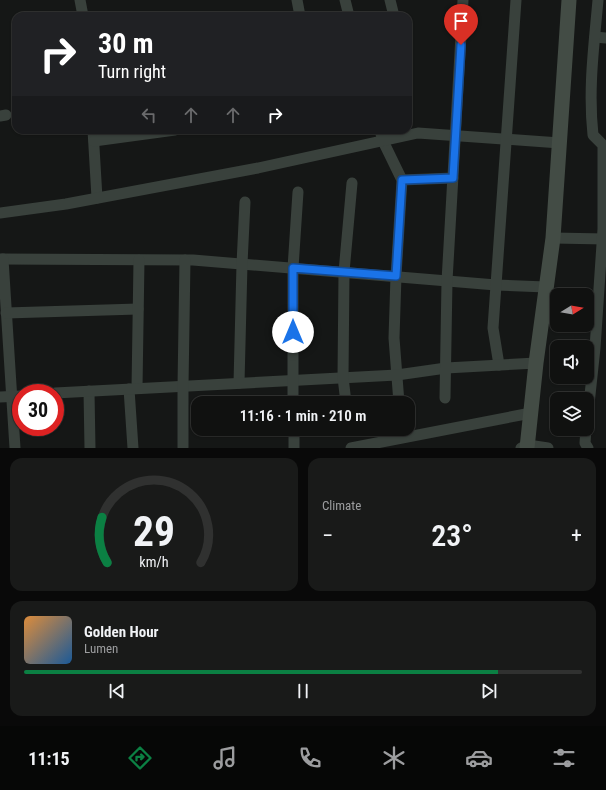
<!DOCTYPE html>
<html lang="en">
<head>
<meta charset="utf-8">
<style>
	:root { --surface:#101110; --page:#191a19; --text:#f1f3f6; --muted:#9c9d9f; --line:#303130; --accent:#0b8043 }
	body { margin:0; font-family:"Roboto Condensed",sans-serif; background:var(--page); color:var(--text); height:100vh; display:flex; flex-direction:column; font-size:15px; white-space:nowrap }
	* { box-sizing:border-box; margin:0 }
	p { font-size:13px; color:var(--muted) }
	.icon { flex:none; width:22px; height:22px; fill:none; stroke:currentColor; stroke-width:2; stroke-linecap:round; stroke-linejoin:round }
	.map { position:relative; height:448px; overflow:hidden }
	.side { display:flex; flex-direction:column; gap:10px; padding:10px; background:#090909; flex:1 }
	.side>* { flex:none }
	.hud { position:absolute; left:12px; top:12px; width:400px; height:122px; border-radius:12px; box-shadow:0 1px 3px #0004,0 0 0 1px var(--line); background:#202124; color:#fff; overflow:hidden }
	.needle { width:26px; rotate:79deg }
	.fabs { position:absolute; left:550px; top:288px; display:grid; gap:8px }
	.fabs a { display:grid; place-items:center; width:44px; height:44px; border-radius:8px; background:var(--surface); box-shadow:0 1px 3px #0004,0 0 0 1px var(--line); font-size:20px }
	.speed { position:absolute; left:12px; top:384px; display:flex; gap:8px; font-size:20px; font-weight:700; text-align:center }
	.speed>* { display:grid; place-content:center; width:52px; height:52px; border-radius:50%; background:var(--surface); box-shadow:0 1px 3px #0004,0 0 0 1px var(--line); line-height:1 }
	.speed .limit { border:6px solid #d22; background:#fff; color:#111 }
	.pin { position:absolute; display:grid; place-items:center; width:34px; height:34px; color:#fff; margin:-41px -17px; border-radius:50% 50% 50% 0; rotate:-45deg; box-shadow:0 0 4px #0007 }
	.pin .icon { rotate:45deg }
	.me { position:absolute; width:44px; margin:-22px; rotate:0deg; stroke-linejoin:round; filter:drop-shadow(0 0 3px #0008) }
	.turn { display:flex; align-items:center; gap:14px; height:84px; padding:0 20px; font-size:18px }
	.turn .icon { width:52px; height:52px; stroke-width:2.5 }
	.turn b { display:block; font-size:28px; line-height:34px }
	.lanes { display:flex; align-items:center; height:38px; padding:0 20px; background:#0003; justify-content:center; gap:20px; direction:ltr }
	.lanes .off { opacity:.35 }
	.big { font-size:30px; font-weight:600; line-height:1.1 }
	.side .widget { flex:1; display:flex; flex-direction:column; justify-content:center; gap:6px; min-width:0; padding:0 14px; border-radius:12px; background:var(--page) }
	.side .dial { align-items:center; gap:0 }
	.dial svg { height:104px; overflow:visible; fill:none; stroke:var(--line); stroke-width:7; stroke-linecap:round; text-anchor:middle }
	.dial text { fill:var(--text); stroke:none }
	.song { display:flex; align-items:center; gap:12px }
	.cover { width:48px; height:48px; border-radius:6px; background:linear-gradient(135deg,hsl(30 70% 55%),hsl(210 70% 35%)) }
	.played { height:4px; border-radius:2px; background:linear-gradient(90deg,var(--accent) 85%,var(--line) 85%) }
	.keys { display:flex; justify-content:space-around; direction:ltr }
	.heat { display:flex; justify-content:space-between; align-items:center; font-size:22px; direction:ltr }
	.side .tiles { flex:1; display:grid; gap:10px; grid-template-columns:1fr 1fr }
	.widget:last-child { grid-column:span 2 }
	.trip { position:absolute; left:191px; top:396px; width:224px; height:40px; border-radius:12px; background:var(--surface); box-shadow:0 1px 3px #0004,0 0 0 1px var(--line); font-weight:600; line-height:40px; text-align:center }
	.tab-bar { display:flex; height:64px; justify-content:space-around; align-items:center; background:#060706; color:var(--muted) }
	.tab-bar .icon { width:28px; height:28px }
	.tab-bar .on { color:var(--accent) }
	.tab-bar b { font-size:18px; color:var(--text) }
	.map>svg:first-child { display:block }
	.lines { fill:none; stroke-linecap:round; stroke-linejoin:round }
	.street { stroke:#39413c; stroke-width:11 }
	.secondary { stroke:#434c45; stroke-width:15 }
	.route-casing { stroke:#114b97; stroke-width:10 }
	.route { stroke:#1a73e8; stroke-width:7 }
</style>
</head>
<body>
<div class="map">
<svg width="606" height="448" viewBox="0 0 606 448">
	<rect width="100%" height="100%" fill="#151716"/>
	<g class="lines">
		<g class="street">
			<path d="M 80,0 L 83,16"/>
			<path d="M 297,0 L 300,16"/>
			<path d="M 345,0 L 349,16"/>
			<path d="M 390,0 L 394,16"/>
			<path d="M 595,37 L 606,38"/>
			<path d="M 0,116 L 6,115"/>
			<path d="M 93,130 L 97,198"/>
			<path d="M 380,130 L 383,141 L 402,180 L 396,276 L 394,338 L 399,403"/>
			<path d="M 94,141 L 175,130"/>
			<path d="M 402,180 L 453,178"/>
			<path d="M 0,213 L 66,204 L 258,168 L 418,133 L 560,143"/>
			<path d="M 553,238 L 606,239"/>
			<path d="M 0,259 L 193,260 L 496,285 L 546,287"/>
			<path d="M 3,259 L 15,448"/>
			<path d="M 6,313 L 138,309"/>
			<path d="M 499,365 L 493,328 L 516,0"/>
			<path d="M 239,383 L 242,264 L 245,202"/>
			<path d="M 137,388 L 139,260"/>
			<path d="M 129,389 L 133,448"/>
			<path d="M 89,391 L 90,448"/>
			<path d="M 55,393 L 397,375 L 446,368 L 536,363"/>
			<path d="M 0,397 L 21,396"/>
			<path d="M 445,398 L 447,281 L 463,0"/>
			<path d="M 293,403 L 293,268 L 298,192"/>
			<path d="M 346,403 L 343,377 L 344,272 L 352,183"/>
			<path d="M 587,423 L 595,348 L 603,229 L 603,145 L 593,135 C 588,89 594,46 598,0"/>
			<path d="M 294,429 L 294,448"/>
			<path d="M 586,429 L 585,443 L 588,448"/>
			<path d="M 183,447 L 183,386 L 185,260"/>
			<path d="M 351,448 L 531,413"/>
			<path d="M 521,448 L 528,445 L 548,448"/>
		</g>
		<path class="secondary" d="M 527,448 L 536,363 L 553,238 L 569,0"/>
	</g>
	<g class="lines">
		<defs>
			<path id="route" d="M 293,332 L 293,268 L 396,276 L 402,180 L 453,178 L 461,45"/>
		</defs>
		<use href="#route" class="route-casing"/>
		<use href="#route" class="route"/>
	</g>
</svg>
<div class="fabs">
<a><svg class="needle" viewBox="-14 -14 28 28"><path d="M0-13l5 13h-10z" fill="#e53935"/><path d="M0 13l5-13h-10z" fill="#9c9d9f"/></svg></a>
<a><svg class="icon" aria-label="sound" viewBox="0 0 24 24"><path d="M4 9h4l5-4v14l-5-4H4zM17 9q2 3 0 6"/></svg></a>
<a><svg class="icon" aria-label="layers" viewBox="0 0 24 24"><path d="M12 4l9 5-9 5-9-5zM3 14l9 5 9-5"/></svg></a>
</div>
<div class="speed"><div class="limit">30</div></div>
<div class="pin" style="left:461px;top:45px;background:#d93025"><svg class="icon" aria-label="arrive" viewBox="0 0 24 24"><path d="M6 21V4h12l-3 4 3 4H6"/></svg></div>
<svg class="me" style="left:293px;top:332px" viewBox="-20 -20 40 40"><circle r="19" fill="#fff"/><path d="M0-13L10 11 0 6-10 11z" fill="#1a73e8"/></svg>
<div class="trip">11:16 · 1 min · 210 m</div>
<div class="hud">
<div class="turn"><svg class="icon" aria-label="right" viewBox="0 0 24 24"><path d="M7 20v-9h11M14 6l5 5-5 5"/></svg><div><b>30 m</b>Turn right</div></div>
<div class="lanes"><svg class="icon off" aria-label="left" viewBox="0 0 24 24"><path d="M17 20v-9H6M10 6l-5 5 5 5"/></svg><svg class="icon off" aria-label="ahead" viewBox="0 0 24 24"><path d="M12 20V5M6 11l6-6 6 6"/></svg><svg class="icon off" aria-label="ahead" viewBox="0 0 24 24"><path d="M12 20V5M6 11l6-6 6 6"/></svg><svg class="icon" aria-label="right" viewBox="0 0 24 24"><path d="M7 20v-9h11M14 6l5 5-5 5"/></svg></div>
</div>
</div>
<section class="side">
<div class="tiles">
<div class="widget dial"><svg viewBox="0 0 100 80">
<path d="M14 69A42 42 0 1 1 86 69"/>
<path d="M14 69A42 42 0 0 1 10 34" stroke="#0b8043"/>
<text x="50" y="56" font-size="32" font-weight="700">29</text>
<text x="50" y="72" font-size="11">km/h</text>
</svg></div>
<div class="widget"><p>Climate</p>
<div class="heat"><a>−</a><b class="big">23°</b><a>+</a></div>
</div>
<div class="widget">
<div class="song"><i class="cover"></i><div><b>Golden Hour</b><p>Lumen</p></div></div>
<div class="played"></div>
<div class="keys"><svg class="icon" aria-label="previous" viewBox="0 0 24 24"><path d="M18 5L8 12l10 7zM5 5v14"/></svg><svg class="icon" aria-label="pause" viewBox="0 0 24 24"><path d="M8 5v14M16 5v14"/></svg><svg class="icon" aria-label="next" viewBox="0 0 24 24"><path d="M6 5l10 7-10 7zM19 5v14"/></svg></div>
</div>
</div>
</section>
<nav class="tab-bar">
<b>11:15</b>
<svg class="icon on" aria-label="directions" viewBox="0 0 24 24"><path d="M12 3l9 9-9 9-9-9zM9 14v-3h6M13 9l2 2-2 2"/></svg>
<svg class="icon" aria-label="music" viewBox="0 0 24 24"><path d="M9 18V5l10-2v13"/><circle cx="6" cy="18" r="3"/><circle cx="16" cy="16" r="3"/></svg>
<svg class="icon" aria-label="phone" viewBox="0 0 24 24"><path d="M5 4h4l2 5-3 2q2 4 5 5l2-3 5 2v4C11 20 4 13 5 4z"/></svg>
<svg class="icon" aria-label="climate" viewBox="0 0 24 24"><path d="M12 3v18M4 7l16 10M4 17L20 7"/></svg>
<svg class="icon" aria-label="car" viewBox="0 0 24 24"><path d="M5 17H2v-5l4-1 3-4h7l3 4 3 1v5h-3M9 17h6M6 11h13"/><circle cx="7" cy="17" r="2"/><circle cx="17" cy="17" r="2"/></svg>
<svg class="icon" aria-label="filters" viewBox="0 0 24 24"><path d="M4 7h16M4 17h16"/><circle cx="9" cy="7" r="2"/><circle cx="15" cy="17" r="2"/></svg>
</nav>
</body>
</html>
